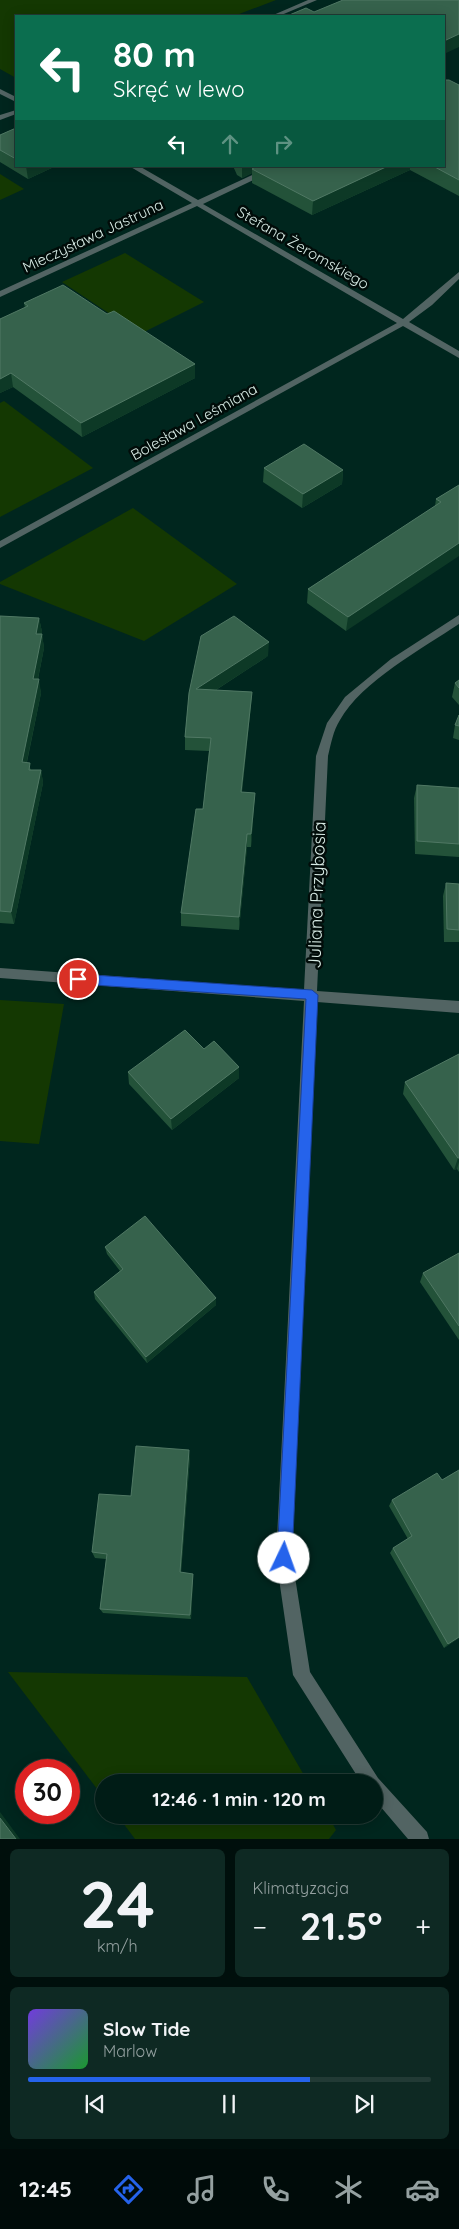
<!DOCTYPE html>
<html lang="pl">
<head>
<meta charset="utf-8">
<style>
	:root { --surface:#001c16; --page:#0e2923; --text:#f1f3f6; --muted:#95a1a1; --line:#223a35; --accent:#2563eb }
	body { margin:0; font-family:Quicksand,sans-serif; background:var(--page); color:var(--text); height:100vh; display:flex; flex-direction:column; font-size:19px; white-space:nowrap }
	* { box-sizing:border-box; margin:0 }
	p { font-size:16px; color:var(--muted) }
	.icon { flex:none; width:28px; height:28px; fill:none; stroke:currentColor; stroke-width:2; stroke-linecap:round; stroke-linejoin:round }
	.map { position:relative; height:1839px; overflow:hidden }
	.drawer { display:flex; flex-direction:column; gap:10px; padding:10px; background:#000f0c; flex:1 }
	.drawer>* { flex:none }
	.hud { position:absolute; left:15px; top:15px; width:430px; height:152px; border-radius:0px; box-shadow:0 2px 12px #0003,0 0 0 1px var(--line); background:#0b6e4f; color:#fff; overflow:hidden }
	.speed { position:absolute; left:15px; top:1759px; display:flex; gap:10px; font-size:25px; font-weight:700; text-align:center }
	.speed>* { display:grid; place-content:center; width:65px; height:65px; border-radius:50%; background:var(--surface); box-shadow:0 2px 12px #0003,0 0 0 1px var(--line); line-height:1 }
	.speed .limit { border:8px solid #d22; background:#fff; color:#111 }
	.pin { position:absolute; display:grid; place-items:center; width:42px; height:42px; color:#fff; margin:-21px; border:2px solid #fff; border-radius:50%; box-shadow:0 1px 5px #0007 }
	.me { position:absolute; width:55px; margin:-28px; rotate:3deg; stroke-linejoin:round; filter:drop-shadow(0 0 4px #0008) }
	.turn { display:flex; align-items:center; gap:18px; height:105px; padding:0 15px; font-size:22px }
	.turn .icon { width:65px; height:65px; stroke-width:2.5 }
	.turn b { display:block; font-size:35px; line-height:42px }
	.lanes { display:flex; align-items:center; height:48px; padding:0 15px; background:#0003; justify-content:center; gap:25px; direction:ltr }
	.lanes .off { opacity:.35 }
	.big { font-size:38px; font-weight:700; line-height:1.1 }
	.drawer .widget { flex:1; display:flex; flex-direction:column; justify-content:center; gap:8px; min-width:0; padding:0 18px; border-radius:8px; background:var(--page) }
	.drawer .dial { align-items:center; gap:0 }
	.dial b { font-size:65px; line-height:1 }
	.song { display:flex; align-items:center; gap:15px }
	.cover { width:60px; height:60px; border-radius:8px; background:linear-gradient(135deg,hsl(260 70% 55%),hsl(130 70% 35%)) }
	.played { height:5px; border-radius:2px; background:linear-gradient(90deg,var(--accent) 70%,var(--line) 70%) }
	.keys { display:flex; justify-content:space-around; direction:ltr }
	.heat { display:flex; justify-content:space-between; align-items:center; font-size:28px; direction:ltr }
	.drawer .tiles { flex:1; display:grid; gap:10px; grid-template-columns:1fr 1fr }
	.widget:last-child { grid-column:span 2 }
	.trip { position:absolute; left:95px; top:1774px; width:288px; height:50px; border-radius:25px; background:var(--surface); box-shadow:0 2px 12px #0003,0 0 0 1px var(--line); font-weight:700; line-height:50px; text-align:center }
	.menu { display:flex; height:80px; justify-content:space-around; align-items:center; background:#000b09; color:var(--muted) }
	.menu .icon { width:35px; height:35px }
	.menu .active { color:var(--accent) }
	.menu b { font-size:22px; color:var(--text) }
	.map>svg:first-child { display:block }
	.green { fill:#143802 }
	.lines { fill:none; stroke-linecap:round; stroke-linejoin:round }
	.street { fill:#526463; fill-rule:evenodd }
	.wall { fill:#235239 }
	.shaded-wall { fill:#0d3926 }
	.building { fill:#36624c; stroke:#507864 }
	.route { fill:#2563eb; stroke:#184099 }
	.labels { text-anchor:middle; stroke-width:5; stroke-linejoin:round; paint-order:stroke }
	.far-street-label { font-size:15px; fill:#d8ece6; stroke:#010c09 }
	.street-label { font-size:18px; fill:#d8ece6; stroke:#010c09 }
</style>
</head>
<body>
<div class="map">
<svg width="459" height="1839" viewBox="0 0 459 1839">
	<rect width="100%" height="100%" fill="#00261e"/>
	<g class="green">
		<path d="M 0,0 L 276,0 L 234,16 L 16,16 L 16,78 L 0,69 Z"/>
		<path d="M 0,174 L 24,189 L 0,200 Z"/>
		<path d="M 125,253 L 204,302 L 140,334 L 62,282 Z"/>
		<path d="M 4,401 L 93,468 L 0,517 L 0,403 Z"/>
		<path d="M 133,508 L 237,584 L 144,641 L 0,584 L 0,582 Z"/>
		<path d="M 0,1000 L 64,1004 L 39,1144 L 0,1141 Z"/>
		<path d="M 8,1672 L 247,1677 L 308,1782 L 104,1782 L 104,1798 Z"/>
		<path d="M 117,1815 L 328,1815 L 336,1830 L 329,1839 L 135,1839 Z"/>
	</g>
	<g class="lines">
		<g class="street">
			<path d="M 308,0 L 317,0 L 279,16 L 271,16 Z"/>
			<path d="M 0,89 L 16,97 L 16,102 L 0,94 Z"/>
			<path d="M 16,110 L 16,114 L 0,120 L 0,115 Z"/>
			<path d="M 129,166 L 139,166 L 198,200 L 272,166 L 283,166 L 203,204 L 403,319 L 459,272 L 459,279 L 432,305 L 409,322 L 459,351 L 459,358 L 403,326 L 0,548 L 0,541 L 397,323 L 197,206 L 0,297 L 0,291 L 192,203 Z"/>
			<path d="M 459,615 L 459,624 C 423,648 361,682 340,720 C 333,731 331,744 328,756 L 317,991 L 459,1001 L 459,1013 L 317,1002 L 292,1558 L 310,1672 L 378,1778 L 427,1832 L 429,1839 L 408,1839 L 374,1799 L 374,1782 L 361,1782 L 293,1675 L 276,1558 L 304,1001 L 0,978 L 0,968 L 304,990 L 316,756 L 327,723 L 345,697 L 391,659 Z"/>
		</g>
	</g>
	<g class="wall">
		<path d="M 445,80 L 459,85 L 459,196 L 410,170 L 312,215 L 252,183 L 252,173 L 242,178 L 237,175 L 233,166 L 444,166 Z"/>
		<path d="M 16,128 L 16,166 L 56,166 L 28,179 L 0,162 L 0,135 Z"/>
		<path d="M 24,303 L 107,314 L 195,364 L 195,378 L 82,437 L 13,387 L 0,393 L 0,319 L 25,308 Z"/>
		<path d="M 264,468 L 343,470 L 342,484 L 302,508 L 263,482 Z"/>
		<path d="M 459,485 L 346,631 L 307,603 L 308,589 L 435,506 L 436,499 Z"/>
		<path d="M 0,616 L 39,618 L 42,632 L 41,634 L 42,634 L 44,648 L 38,679 L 41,693 L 27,762 L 31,770 L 41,770 L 43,783 L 14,924 L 0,923 Z"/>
		<path d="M 268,656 L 216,690 L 252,692 L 251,705 L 242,792 L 255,793 L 254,806 L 251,847 L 247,847 L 239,930 L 181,926 L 181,913 L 203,809 L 209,751 L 185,750 L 185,737 L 189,693 Z"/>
		<path d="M 459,680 L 459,705 L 452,697 L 455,683 Z"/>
		<path d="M 459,715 L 459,740 L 453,738 L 455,725 Z"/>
		<path d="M 417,785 L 459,788 L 459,857 L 415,854 L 414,798 Z"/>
		<path d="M 446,883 L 459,884 L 459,942 L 444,942 L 443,896 Z"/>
		<path d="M 459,1054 L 459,1172 L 457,1169 L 454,1170 L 403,1094 L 405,1082 Z"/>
		<path d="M 239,1067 L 239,1078 L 172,1130 L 129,1084 L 128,1072 Z"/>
		<path d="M 105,1247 L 216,1305 L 147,1363 L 95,1299 L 94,1292 L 120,1271 L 107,1254 Z"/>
		<path d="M 459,1253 L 459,1340 L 420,1282 L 423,1273 Z"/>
		<path d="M 190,1457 L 181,1573 L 193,1574 L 193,1579 L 191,1619 L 103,1613 L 100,1609 L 106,1559 L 95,1558 L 92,1552 L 131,1496 Z"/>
		<path d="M 459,1470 L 459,1638 L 444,1648 L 390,1553 L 393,1548 L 408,1539 L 389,1506 L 392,1500 L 442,1480 Z"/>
	</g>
	<g class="shaded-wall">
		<path d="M 459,34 L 459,47 L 444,54 L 444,41 Z"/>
		<path d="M 26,166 L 56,166 L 28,179 Z"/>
		<path d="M 242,166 L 267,166 L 252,169 L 252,173 L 242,178 Z"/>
		<path d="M 388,166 L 410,166 L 410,170 L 312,215 L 313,201 Z"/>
		<path d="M 195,364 L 195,378 L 82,437 L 81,423 Z"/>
		<path d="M 11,373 L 13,387 L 0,393 L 0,379 Z"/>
		<path d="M 343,470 L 342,484 L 302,508 L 303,494 Z"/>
		<path d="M 459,543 L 459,556 L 346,631 L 348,617 Z"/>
		<path d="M 39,618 L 42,632 L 38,647 L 36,634 Z"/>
		<path d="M 42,634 L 44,648 L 35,693 L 33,679 Z"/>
		<path d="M 269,642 L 268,656 L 197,702 L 196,689 Z"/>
		<path d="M 39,679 L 41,693 L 24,775 L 22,762 Z"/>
		<path d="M 252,692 L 251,705 L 240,805 L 241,792 Z"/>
		<path d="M 41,770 L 43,783 L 14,924 L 11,912 Z"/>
		<path d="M 255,793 L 254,806 L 251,847 L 251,834 Z"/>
		<path d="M 247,834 L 247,847 L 239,930 L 239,917 Z"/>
		<path d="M 239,1067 L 239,1078 L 172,1130 L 171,1119 Z"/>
		<path d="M 458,1158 L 459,1158 L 459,1162 L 457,1169 L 454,1170 Z"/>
		<path d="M 216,1298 L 216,1305 L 147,1363 L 146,1357 Z"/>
		<path d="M 189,1450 L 190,1457 L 180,1577 L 180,1572 Z"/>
		<path d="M 193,1574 L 193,1579 L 191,1619 L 190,1615 Z"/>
		<path d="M 459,1637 L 459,1638 L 444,1648 L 448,1644 Z"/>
		<path d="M 0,1812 L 20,1839 L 16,1839 L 0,1818 Z"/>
	</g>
	<g class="building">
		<path d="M 343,0 L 459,0 L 459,34 L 444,41 L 444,16 L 287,16 L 306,8 L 314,12 Z"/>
		<path d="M 444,78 L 445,80 L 449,80 L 459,85 L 459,180 L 433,166 L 444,166 Z"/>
		<path d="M 16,128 L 16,159 L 0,150 L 0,135 Z"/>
		<path d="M 257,166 L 388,166 L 313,201 L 252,169 Z"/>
		<path d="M 63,285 L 107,314 L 114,311 L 195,364 L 81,423 L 11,373 L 0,379 L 0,319 L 28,306 L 24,303 Z"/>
		<path d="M 304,444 L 343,470 L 303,494 L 264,468 Z"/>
		<path d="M 459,485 L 459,543 L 348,617 L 308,589 L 441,502 L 436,499 Z"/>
		<path d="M 0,616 L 39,618 L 36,634 L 42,634 L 33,679 L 39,679 L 22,762 L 30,763 L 29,770 L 41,770 L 11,912 L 0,911 Z"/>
		<path d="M 234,616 L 269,642 L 196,689 L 252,692 L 241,792 L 255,793 L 251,834 L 247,834 L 239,917 L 181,913 L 196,809 L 203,809 L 211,738 L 185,737 L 189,693 L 201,636 Z"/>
		<path d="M 459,680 L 459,688 L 455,683 Z"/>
		<path d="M 459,715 L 459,726 L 455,725 Z"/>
		<path d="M 417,785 L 459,788 L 459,844 L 417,841 Z"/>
		<path d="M 446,883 L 459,884 L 459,930 L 447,929 Z"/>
		<path d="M 185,1030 L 204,1049 L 214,1041 L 239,1067 L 171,1119 L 128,1072 Z"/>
		<path d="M 459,1054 L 459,1158 L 458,1158 L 405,1082 Z"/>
		<path d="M 145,1216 L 216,1298 L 146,1357 L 94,1292 L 123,1269 L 105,1247 Z"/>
		<path d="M 459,1253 L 459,1326 L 423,1273 Z"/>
		<path d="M 136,1446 L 189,1450 L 180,1572 L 193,1574 L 190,1615 L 100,1609 L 107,1554 L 92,1552 L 99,1494 L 131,1496 Z"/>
		<path d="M 459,1470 L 459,1637 L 448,1644 L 393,1548 L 412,1536 L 392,1500 L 437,1473 L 442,1480 Z"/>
		<path d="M 0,1818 L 16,1839 L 0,1839 Z"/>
	</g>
	<path class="route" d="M 78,974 L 312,990 L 318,995 L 292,1558 L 290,1563 L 284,1565 L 279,1563 L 277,1558 L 306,999 L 78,984 L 72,979 Z"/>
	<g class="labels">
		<g class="far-street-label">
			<text transform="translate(93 236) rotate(-25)" y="5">Mieczysława Jastruna</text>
			<text transform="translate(303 248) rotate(30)" y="5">Stefana Żeromskiego</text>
			<text transform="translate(194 422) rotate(-29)" y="5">Bolesława Leśmiana</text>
		</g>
		<g class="street-label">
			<text transform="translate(317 895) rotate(-88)" y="6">Juliana Przybosia</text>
		</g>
	</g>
</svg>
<div class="speed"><div class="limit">30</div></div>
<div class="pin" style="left:78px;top:979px;background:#d93025"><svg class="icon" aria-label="arrive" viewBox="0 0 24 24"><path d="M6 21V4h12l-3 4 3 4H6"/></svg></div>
<svg class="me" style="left:284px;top:1558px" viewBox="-20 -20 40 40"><circle r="19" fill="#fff"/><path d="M0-13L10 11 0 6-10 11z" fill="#2563eb"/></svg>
<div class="trip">12:46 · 1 min · 120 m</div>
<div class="hud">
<div class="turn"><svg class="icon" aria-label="left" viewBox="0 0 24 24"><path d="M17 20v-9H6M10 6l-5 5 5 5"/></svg><div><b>80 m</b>Skręć w lewo</div></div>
<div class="lanes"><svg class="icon" aria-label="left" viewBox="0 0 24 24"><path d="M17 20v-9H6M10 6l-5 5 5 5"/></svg><svg class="icon off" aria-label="ahead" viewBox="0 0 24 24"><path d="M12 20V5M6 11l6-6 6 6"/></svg><svg class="icon off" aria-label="right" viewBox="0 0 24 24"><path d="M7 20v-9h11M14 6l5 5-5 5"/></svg></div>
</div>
</div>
<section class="drawer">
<div class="tiles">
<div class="widget dial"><b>24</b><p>km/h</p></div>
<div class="widget"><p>Klimatyzacja</p>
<div class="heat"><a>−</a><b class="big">21.5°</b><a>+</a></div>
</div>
<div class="widget">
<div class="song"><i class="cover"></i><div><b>Slow Tide</b><p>Marlow</p></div></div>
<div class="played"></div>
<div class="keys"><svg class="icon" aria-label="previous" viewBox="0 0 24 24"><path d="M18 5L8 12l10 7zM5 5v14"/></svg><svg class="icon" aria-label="pause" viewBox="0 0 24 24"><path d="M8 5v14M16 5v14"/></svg><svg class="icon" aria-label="next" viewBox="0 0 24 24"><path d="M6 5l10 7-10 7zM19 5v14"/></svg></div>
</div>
</div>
</section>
<nav class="menu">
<b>12:45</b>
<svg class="icon active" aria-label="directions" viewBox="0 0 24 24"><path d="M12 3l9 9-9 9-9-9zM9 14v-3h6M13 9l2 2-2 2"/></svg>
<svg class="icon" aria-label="music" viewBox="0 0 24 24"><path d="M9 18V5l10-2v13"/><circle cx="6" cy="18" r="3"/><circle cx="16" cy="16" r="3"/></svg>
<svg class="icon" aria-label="phone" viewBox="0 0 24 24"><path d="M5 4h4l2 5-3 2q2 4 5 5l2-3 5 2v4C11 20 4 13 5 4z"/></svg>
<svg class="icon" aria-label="climate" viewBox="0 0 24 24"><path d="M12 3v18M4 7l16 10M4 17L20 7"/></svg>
<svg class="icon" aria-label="car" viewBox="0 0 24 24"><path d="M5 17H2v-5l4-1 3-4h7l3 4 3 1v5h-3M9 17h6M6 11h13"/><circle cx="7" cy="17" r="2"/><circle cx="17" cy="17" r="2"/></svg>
</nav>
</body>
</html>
